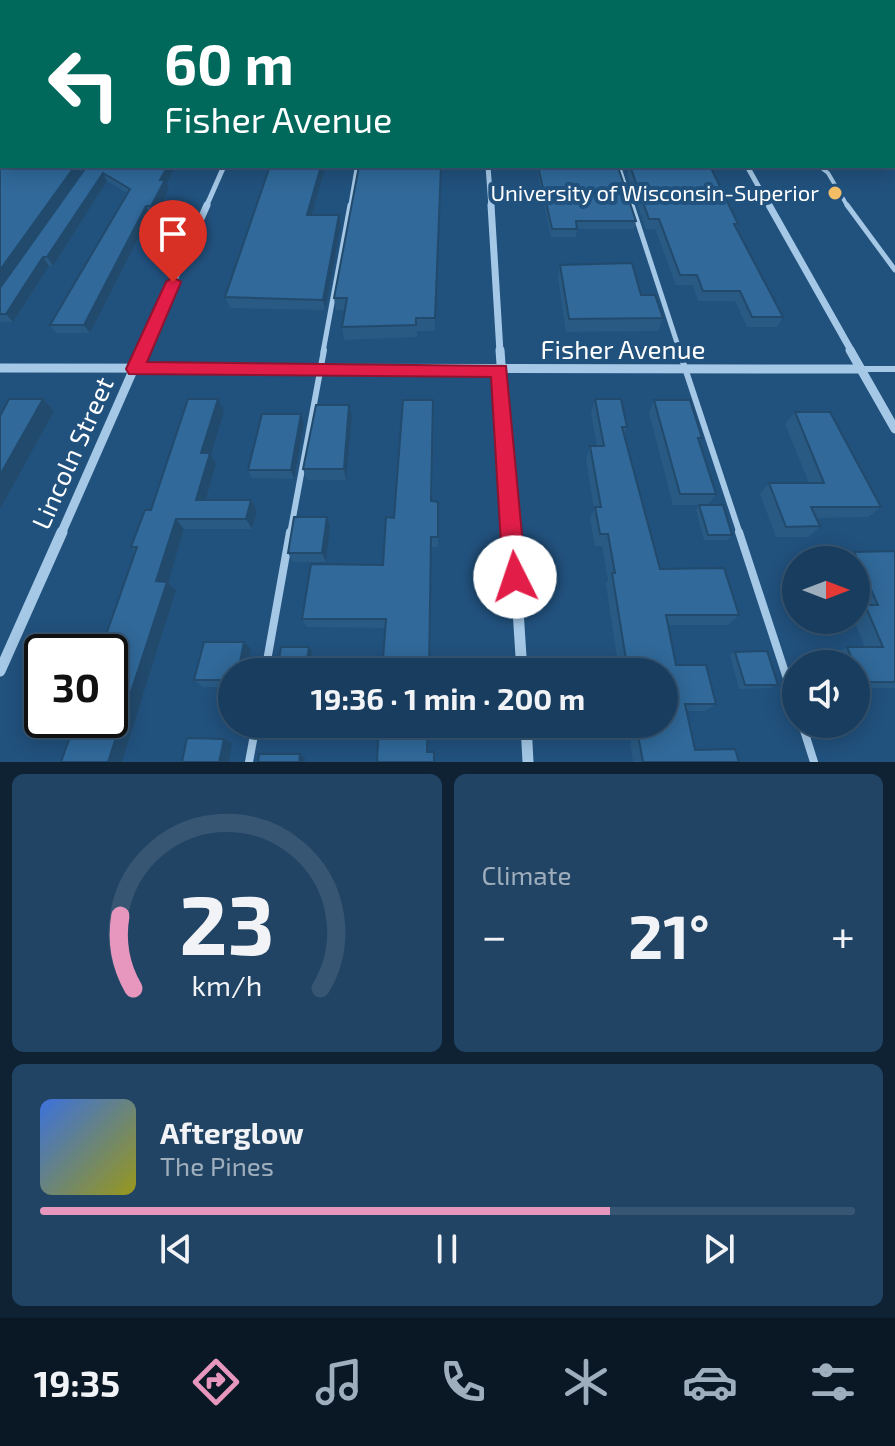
<!DOCTYPE html>
<html lang="en">
<head>
<meta charset="utf-8">
<style>
	:root { --surface:#193d5e; --page:#224464; --text:#f1f3f6; --muted:#9faebc; --line:#375673; --accent:#e797bd }
	body { margin:0; font-family:"Exo 2",sans-serif; background:var(--page); color:var(--text); height:100vh; display:flex; flex-direction:column; font-size:30px; white-space:nowrap }
	* { box-sizing:border-box; margin:0 }
	p { font-size:26px; color:var(--muted) }
	.icon { flex:none; width:44px; height:44px; fill:none; stroke:currentColor; stroke-width:2; stroke-linecap:round; stroke-linejoin:round }
	.map { position:relative; height:762px; overflow:hidden }
	.details { display:flex; flex-direction:column; gap:12px; padding:12px; background:#0e2234; flex:1 }
	.details>* { flex:none }
	.hud { position:absolute; left:0px; top:0px; width:896px; height:168px; box-shadow:0 4px 20px #0003,0 0 0 2px var(--line); background:#00695c; color:#fff; overflow:hidden }
	.needle { width:52px; rotate:90deg }
	.buttons { position:absolute; left:782px; top:546px; display:grid; gap:16px }
	.buttons a { display:grid; place-items:center; width:88px; height:88px; border-radius:50%; background:var(--surface); box-shadow:0 4px 20px #0003,0 0 0 2px var(--line); font-size:40px }
	.speed { position:absolute; left:24px; top:634px; display:flex; gap:16px; font-size:40px; font-weight:700; text-align:center }
	.speed>* { display:grid; place-content:center; width:104px; height:104px; border-radius:50%; background:var(--surface); box-shadow:0 4px 20px #0003,0 0 0 2px var(--line); line-height:1 }
	.speed .limit { border:4px solid #111; border-radius:12px; background:#fff; color:#111 }
	.pin { position:absolute; display:grid; place-items:center; width:68px; height:68px; color:#fff; margin:-82px -34px; border-radius:50% 50% 50% 0; rotate:-45deg; box-shadow:0 0 8px #0007 }
	.pin .icon { rotate:45deg }
	.me { position:absolute; width:88px; margin:-44px; rotate:356deg; stroke-linejoin:round; filter:drop-shadow(0 0 6px #0008) }
	.turn { display:flex; align-items:center; gap:28px; height:168px; padding:0 32px; font-size:36px }
	.turn .icon { width:104px; height:104px; stroke-width:2.5 }
	.turn b { display:block; font-size:56px; line-height:68px }
	.big { font-size:60px; font-weight:700; line-height:1.1 }
	.details .card { flex:1; display:flex; flex-direction:column; justify-content:center; gap:12px; min-width:0; padding:0 28px; border-radius:12px; background:var(--page) }
	.details .dial { align-items:center; gap:0 }
	.dial svg { height:208px; overflow:visible; fill:none; stroke:var(--line); stroke-width:7; stroke-linecap:round; text-anchor:middle }
	.dial text { fill:var(--text); stroke:none }
	.song { display:flex; align-items:center; gap:24px }
	.cover { width:96px; height:96px; border-radius:12px; background:linear-gradient(135deg,hsl(220 70% 55%),hsl(60 70% 35%)) }
	.played { height:8px; border-radius:4px; background:linear-gradient(90deg,var(--accent) 70%,var(--line) 70%) }
	.keys { display:flex; justify-content:space-around; direction:ltr }
	.heat { display:flex; justify-content:space-between; align-items:center; font-size:44px; direction:ltr }
	.details .tiles { flex:1; display:grid; gap:12px; grid-template-columns:1fr 1fr }
	.card:last-child { grid-column:span 2 }
	.trip { position:absolute; left:218px; top:658px; width:460px; height:80px; border-radius:40px; background:var(--surface); box-shadow:0 4px 20px #0003,0 0 0 2px var(--line); font-weight:700; line-height:80px; text-align:center }
	.dock { display:flex; height:128px; justify-content:space-around; align-items:center; background:#0a1826; color:var(--muted) }
	.dock .icon { width:56px; height:56px }
	.dock .on { color:var(--accent) }
	.dock b { font-size:36px; color:var(--text) }
	.map>svg:first-child { display:block }
	.lines { fill:none; stroke-linecap:round; stroke-linejoin:round }
	.service-far3 { stroke:#a4c8e6; stroke-width:4 }
	.service-far2 { stroke:#a4c8e6; stroke-width:5 }
	.service-far1 { stroke:#a4c8e6; stroke-width:6 }
	.service { stroke:#a4c8e6; stroke-width:8 }
	.minor-far3 { stroke:#a4c8e6; stroke-width:5 }
	.minor-far2 { stroke:#a4c8e6; stroke-width:7 }
	.minor-far1 { stroke:#a4c8e6; stroke-width:9 }
	.minor { stroke:#a4c8e6; stroke-width:11 }
	.tertiary { fill:#a4c8e6; fill-rule:evenodd }
	.wall { fill:#295a84 }
	.shaded-wall { fill:#224a6c }
	.building { fill:#30699a; stroke:#224a6c; stroke-width:2 }
	.route { fill:#e11d48; stroke:#92132f; stroke-width:2 }
	.poi-dot { fill:#f3be66; stroke:#21517d; stroke-width:3 }
	.labels { text-anchor:middle; stroke-width:8; stroke-linejoin:round; paint-order:stroke }
	.far-poi-label { font-size:22px; fill:#fff; stroke:#21517d; text-anchor:end }
	.street-label { font-size:26px; fill:#fff; stroke:#21517d }
</style>
</head>
<body>
<div class="map">
<svg width="895" height="762" viewBox="0 0 895 762">
	<rect width="100%" height="100%" fill="#21517d"/>
	<g class="lines">
		<g class="service-far3">
			<path d="M 619,166 L 632,207"/>
			<path d="M 819,166 L 828,173 L 848,207"/>
			<path d="M 350,207 L 357,166"/>
		</g>
		<g class="service-far2">
			<path d="M 632,205 L 680,352"/>
			<path d="M 847,205 L 895,270"/>
			<path d="M 323,352 L 350,205"/>
		</g>
		<g class="service-far1">
			<path d="M 679,350 L 740,534"/>
			<path d="M 861,369 L 895,369"/>
			<path d="M 290,534 L 324,350"/>
		</g>
		<g class="service">
			<path d="M 739,532 L 796,706"/>
			<path d="M 265,672 L 290,532"/>
			<path d="M 802,724 L 814,762"/>
			<path d="M 249,762 L 256,724"/>
		</g>
		<g class="minor-far3">
			<path d="M 488,166 L 491,207"/>
			<path d="M 747,166 L 770,207"/>
			<path d="M 206,207 L 224,166"/>
		</g>
		<g class="minor-far2">
			<path d="M 491,205 L 500,352"/>
			<path d="M 769,205 L 852,352"/>
			<path d="M 142,352 L 207,205"/>
		</g>
		<g class="minor-far1">
			<path d="M 500,350 L 513,534"/>
			<path d="M 850,350 L 895,429"/>
			<path d="M 0,368 L 861,369"/>
			<path d="M 61,534 L 142,350"/>
		</g>
		<g class="minor">
			<path d="M 513,532 L 522,672"/>
			<path d="M 0,671 L 62,532"/>
			<path d="M 526,724 L 528,762"/>
		</g>
		<g class="tertiary">
			<path d="M 119,0 L 118,2 L 111,2 L 112,0 Z"/>
			<path d="M 2,119 L 2,126 L 0,127 L 0,120 Z"/>
		</g>
	</g>
	<g class="wall">
		<path d="M 855,0 L 895,0 L 895,20 L 894,2 L 857,2 Z"/>
		<path d="M 87,166 L 174,166 L 175,167 L 167,183 L 169,189 L 155,215 L 150,215 L 90,333 L 56,333 L 50,325 L 127,193 L 107,181 L 53,266 L 49,266 L 13,322 L 0,322 L 0,288 Z"/>
		<path d="M 270,166 L 325,166 L 312,215 L 339,215 L 341,225 L 325,310 L 230,308 L 225,297 Z"/>
		<path d="M 442,166 L 435,331 L 417,331 L 417,337 L 344,340 L 342,327 L 345,310 L 336,310 L 334,298 Z"/>
		<path d="M 536,166 L 569,166 L 636,221 L 634,229 L 577,229 L 576,237 L 551,237 Z"/>
		<path d="M 629,166 L 738,224 L 736,228 L 783,317 L 777,327 L 747,327 L 735,301 L 698,301 L 693,285 L 676,285 L 655,229 L 646,229 L 627,175 Z"/>
		<path d="M 560,265 L 641,295 L 663,318 L 658,331 L 566,332 L 558,278 Z"/>
		<path d="M 595,399 L 627,427 L 624,434 L 660,569 L 739,615 L 728,625 L 668,625 L 676,665 L 716,704 L 705,711 L 686,711 L 695,750 L 739,762 L 633,762 L 628,724 L 664,724 L 664,672 L 619,672 L 606,584 L 608,580 L 602,546 L 595,546 L 590,519 L 594,509 L 586,459 L 590,446 L 597,446 L 591,413 Z"/>
		<path d="M 654,400 L 702,438 L 699,442 L 716,494 L 708,505 L 673,505 L 649,413 Z"/>
		<path d="M 224,411 L 211,455 L 216,464 L 206,500 L 251,500 L 257,511 L 252,529 L 184,529 L 168,583 L 176,590 L 122,762 L 61,762 L 135,552 L 131,547 L 151,510 Z"/>
		<path d="M 434,412 L 432,501 L 438,502 L 438,547 L 431,547 L 385,628 L 307,627 L 302,619 L 383,565 Z"/>
		<path d="M 795,412 L 881,507 L 868,517 L 816,518 L 820,526 L 809,537 L 776,537 L 760,494 L 769,483 L 809,483 L 785,424 Z"/>
		<path d="M 301,414 L 304,424 L 294,479 L 252,478 L 248,470 Z"/>
		<path d="M 352,417 L 346,480 L 307,480 L 303,469 Z"/>
		<path d="M 699,505 L 732,535 L 728,540 L 704,540 L 696,510 Z"/>
		<path d="M 330,528 L 326,562 L 293,562 L 288,553 Z"/>
		<path d="M 895,551 L 895,688 L 856,688 L 856,664 L 837,664 L 833,654 L 847,647 L 865,647 L 854,620 L 856,620 L 856,611 L 861,608 L 856,596 L 856,560 L 843,560 L 854,552 Z"/>
		<path d="M 251,649 L 246,672 L 232,672 L 232,687 L 203,687 L 194,680 Z"/>
		<path d="M 735,652 L 778,685 L 771,688 L 739,689 L 730,655 Z"/>
	</g>
	<g class="shaded-wall">
		<path d="M 2,66 L 2,79 L 0,81 L 0,68 Z"/>
		<path d="M 75,166 L 77,166 L 81,173 L 0,287 L 0,270 Z"/>
		<path d="M 168,166 L 174,166 L 175,167 L 167,183 L 169,189 L 155,215 L 151,206 L 160,180 Z"/>
		<path d="M 321,166 L 325,166 L 325,168 L 309,225 L 307,215 Z"/>
		<path d="M 442,166 L 435,331 L 435,318 Z"/>
		<path d="M 103,173 L 107,181 L 53,266 L 47,257 Z"/>
		<path d="M 146,206 L 150,215 L 90,333 L 84,325 Z"/>
		<path d="M 339,215 L 341,225 L 325,310 L 323,300 Z"/>
		<path d="M 43,257 L 49,266 L 13,322 L 6,314 Z"/>
		<path d="M 43,399 L 54,411 L 0,509 L 0,475 Z"/>
		<path d="M 218,399 L 224,411 L 211,455 L 216,464 L 203,510 L 196,500 L 201,453 Z"/>
		<path d="M 349,405 L 352,417 L 346,480 L 344,469 Z"/>
		<path d="M 301,414 L 304,424 L 294,479 L 291,470 Z"/>
		<path d="M 251,500 L 257,511 L 252,529 L 246,519 Z"/>
		<path d="M 327,517 L 330,528 L 326,562 L 322,553 Z"/>
		<path d="M 176,519 L 184,529 L 168,583 L 176,590 L 122,762 L 108,762 L 156,581 Z"/>
		<path d="M 244,642 L 251,649 L 246,672 L 238,672 Z"/>
		<path d="M 309,647 L 312,651 L 309,672 L 305,672 Z"/>
		<path d="M 224,739 L 232,743 L 229,762 L 219,762 Z"/>
		<path d="M 300,754 L 305,758 L 305,762 L 299,762 Z"/>
	</g>
	<g class="building">
		<path d="M 143,0 L 266,0 L 265,2 L 142,2 Z"/>
		<path d="M 327,0 L 450,0 L 450,2 L 326,2 Z"/>
		<path d="M 509,0 L 627,0 L 628,2 L 509,2 Z"/>
		<path d="M 690,0 L 815,0 L 817,2 L 691,2 Z"/>
		<path d="M 865,0 L 895,0 L 895,14 L 894,2 L 867,2 Z"/>
		<path d="M 0,35 L 2,35 L 2,66 L 0,68 Z"/>
		<path d="M 2,151 L 2,166 L 75,166 L 0,270 L 0,154 Z"/>
		<path d="M 87,166 L 168,166 L 160,180 L 165,180 L 151,206 L 146,206 L 84,325 L 50,325 L 130,189 L 103,173 L 47,257 L 43,257 L 6,314 L 0,314 L 0,288 Z"/>
		<path d="M 270,166 L 321,166 L 307,215 L 339,215 L 323,300 L 225,297 Z"/>
		<path d="M 359,166 L 441,166 L 435,318 L 416,318 L 416,325 L 342,327 L 347,298 L 334,298 Z"/>
		<path d="M 538,166 L 618,167 L 636,221 L 576,221 L 577,229 L 552,229 Z"/>
		<path d="M 630,166 L 710,166 L 738,224 L 734,224 L 783,317 L 752,317 L 740,291 L 703,291 L 697,275 L 680,275 L 659,219 L 649,219 Z"/>
		<path d="M 632,263 L 641,295 L 655,295 L 663,318 L 569,319 L 560,265 Z"/>
		<path d="M 9,399 L 43,399 L 0,475 L 0,416 Z"/>
		<path d="M 188,399 L 218,399 L 201,453 L 210,453 L 196,500 L 251,500 L 246,519 L 176,519 L 156,581 L 167,582 L 108,762 L 61,762 L 76,720 L 110,720 L 110,652 L 100,652 L 137,547 L 131,547 L 145,510 L 151,510 Z"/>
		<path d="M 595,399 L 621,399 L 627,427 L 622,427 L 660,569 L 724,568 L 739,615 L 666,615 L 676,665 L 706,665 L 716,704 L 685,704 L 695,750 L 735,749 L 739,762 L 643,762 L 636,724 L 664,724 L 664,672 L 628,672 L 612,573 L 615,573 L 608,534 L 600,534 L 595,507 L 601,507 L 590,446 L 604,446 Z"/>
		<path d="M 403,400 L 433,400 L 431,501 L 438,502 L 438,537 L 431,537 L 429,672 L 382,672 L 386,619 L 302,619 L 311,564 L 383,565 L 386,517 L 394,518 Z"/>
		<path d="M 654,400 L 690,400 L 702,438 L 698,438 L 716,494 L 680,494 Z"/>
		<path d="M 316,405 L 349,405 L 344,469 L 303,469 Z"/>
		<path d="M 795,412 L 830,412 L 881,507 L 811,507 L 820,526 L 786,527 L 769,483 L 824,483 Z"/>
		<path d="M 262,414 L 301,414 L 291,470 L 248,470 Z"/>
		<path d="M 699,505 L 723,505 L 732,535 L 708,535 Z"/>
		<path d="M 294,517 L 327,517 L 322,553 L 288,553 Z"/>
		<path d="M 895,551 L 895,682 L 862,682 L 856,669 L 856,664 L 854,664 L 847,647 L 883,647 L 865,605 L 878,605 L 854,552 Z"/>
		<path d="M 204,642 L 244,642 L 238,672 L 232,672 L 232,680 L 194,680 Z"/>
		<path d="M 281,647 L 309,647 L 305,672 L 277,672 Z"/>
		<path d="M 767,651 L 778,685 L 745,685 L 735,652 Z"/>
		<path d="M 379,724 L 428,724 L 427,752 L 434,752 L 434,762 L 377,762 Z"/>
		<path d="M 187,738 L 224,739 L 219,762 L 182,762 Z"/>
		<path d="M 259,754 L 300,754 L 299,762 L 258,762 Z"/>
	</g>
	<path class="route" d="M 173,277 L 181,282 L 147,362 L 506,366 L 526,577 L 523,585 L 515,588 L 507,585 L 503,577 L 491,377 L 129,374 L 126,369 L 166,282 Z"/>
	<circle class="poi-dot" cx="835" cy="193" r="8"/>
	<g class="labels">
		<g class="far-poi-label">
			<text x="819" y="201">University of Wisconsin-Superior</text>
		</g>
		<g class="street-label">
			<text x="623" y="359">Fisher Avenue</text>
			<text transform="translate(73 453) rotate(-66)" y="9">Lincoln Street</text>
		</g>
	</g>
</svg>
<div class="buttons">
<a><svg class="needle" viewBox="-14 -14 28 28"><path d="M0-13l5 13h-10z" fill="#e53935"/><path d="M0 13l5-13h-10z" fill="#9faebc"/></svg></a>
<a><svg class="icon" aria-label="sound" viewBox="0 0 24 24"><path d="M4 9h4l5-4v14l-5-4H4zM17 9q2 3 0 6"/></svg></a>
</div>
<div class="speed"><div class="limit">30</div></div>
<div class="pin" style="left:173px;top:282px;background:#d93025"><svg class="icon" aria-label="arrive" viewBox="0 0 24 24"><path d="M6 21V4h12l-3 4 3 4H6"/></svg></div>
<svg class="me" style="left:515px;top:577px" viewBox="-20 -20 40 40"><circle r="19" fill="#fff"/><path d="M0-13L10 11 0 6-10 11z" fill="#e11d48"/></svg>
<div class="trip">19:36 · 1 min · 200 m</div>
<div class="hud">
<div class="turn"><svg class="icon" aria-label="left" viewBox="0 0 24 24"><path d="M17 20v-9H6M10 6l-5 5 5 5"/></svg><div><b>60 m</b>Fisher Avenue</div></div>
</div>
</div>
<section class="details">
<div class="tiles">
<div class="card dial"><svg viewBox="0 0 100 80">
<path d="M14 69A42 42 0 1 1 86 69"/>
<path d="M14 69A42 42 0 0 1 9 41" stroke="#e797bd"/>
<text x="50" y="56" font-size="32" font-weight="700">23</text>
<text x="50" y="72" font-size="11">km/h</text>
</svg></div>
<div class="card"><p>Climate</p>
<div class="heat"><a>−</a><b class="big">21°</b><a>+</a></div>
</div>
<div class="card">
<div class="song"><i class="cover"></i><div><b>Afterglow</b><p>The Pines</p></div></div>
<div class="played"></div>
<div class="keys"><svg class="icon" aria-label="previous" viewBox="0 0 24 24"><path d="M18 5L8 12l10 7zM5 5v14"/></svg><svg class="icon" aria-label="pause" viewBox="0 0 24 24"><path d="M8 5v14M16 5v14"/></svg><svg class="icon" aria-label="next" viewBox="0 0 24 24"><path d="M6 5l10 7-10 7zM19 5v14"/></svg></div>
</div>
</div>
</section>
<nav class="dock">
<b>19:35</b>
<svg class="icon on" aria-label="directions" viewBox="0 0 24 24"><path d="M12 3l9 9-9 9-9-9zM9 14v-3h6M13 9l2 2-2 2"/></svg>
<svg class="icon" aria-label="music" viewBox="0 0 24 24"><path d="M9 18V5l10-2v13"/><circle cx="6" cy="18" r="3"/><circle cx="16" cy="16" r="3"/></svg>
<svg class="icon" aria-label="phone" viewBox="0 0 24 24"><path d="M5 4h4l2 5-3 2q2 4 5 5l2-3 5 2v4C11 20 4 13 5 4z"/></svg>
<svg class="icon" aria-label="climate" viewBox="0 0 24 24"><path d="M12 3v18M4 7l16 10M4 17L20 7"/></svg>
<svg class="icon" aria-label="car" viewBox="0 0 24 24"><path d="M5 17H2v-5l4-1 3-4h7l3 4 3 1v5h-3M9 17h6M6 11h13"/><circle cx="7" cy="17" r="2"/><circle cx="17" cy="17" r="2"/></svg>
<svg class="icon" aria-label="filters" viewBox="0 0 24 24"><path d="M4 7h16M4 17h16"/><circle cx="9" cy="7" r="2"/><circle cx="15" cy="17" r="2"/></svg>
</nav>
</body>
</html>
